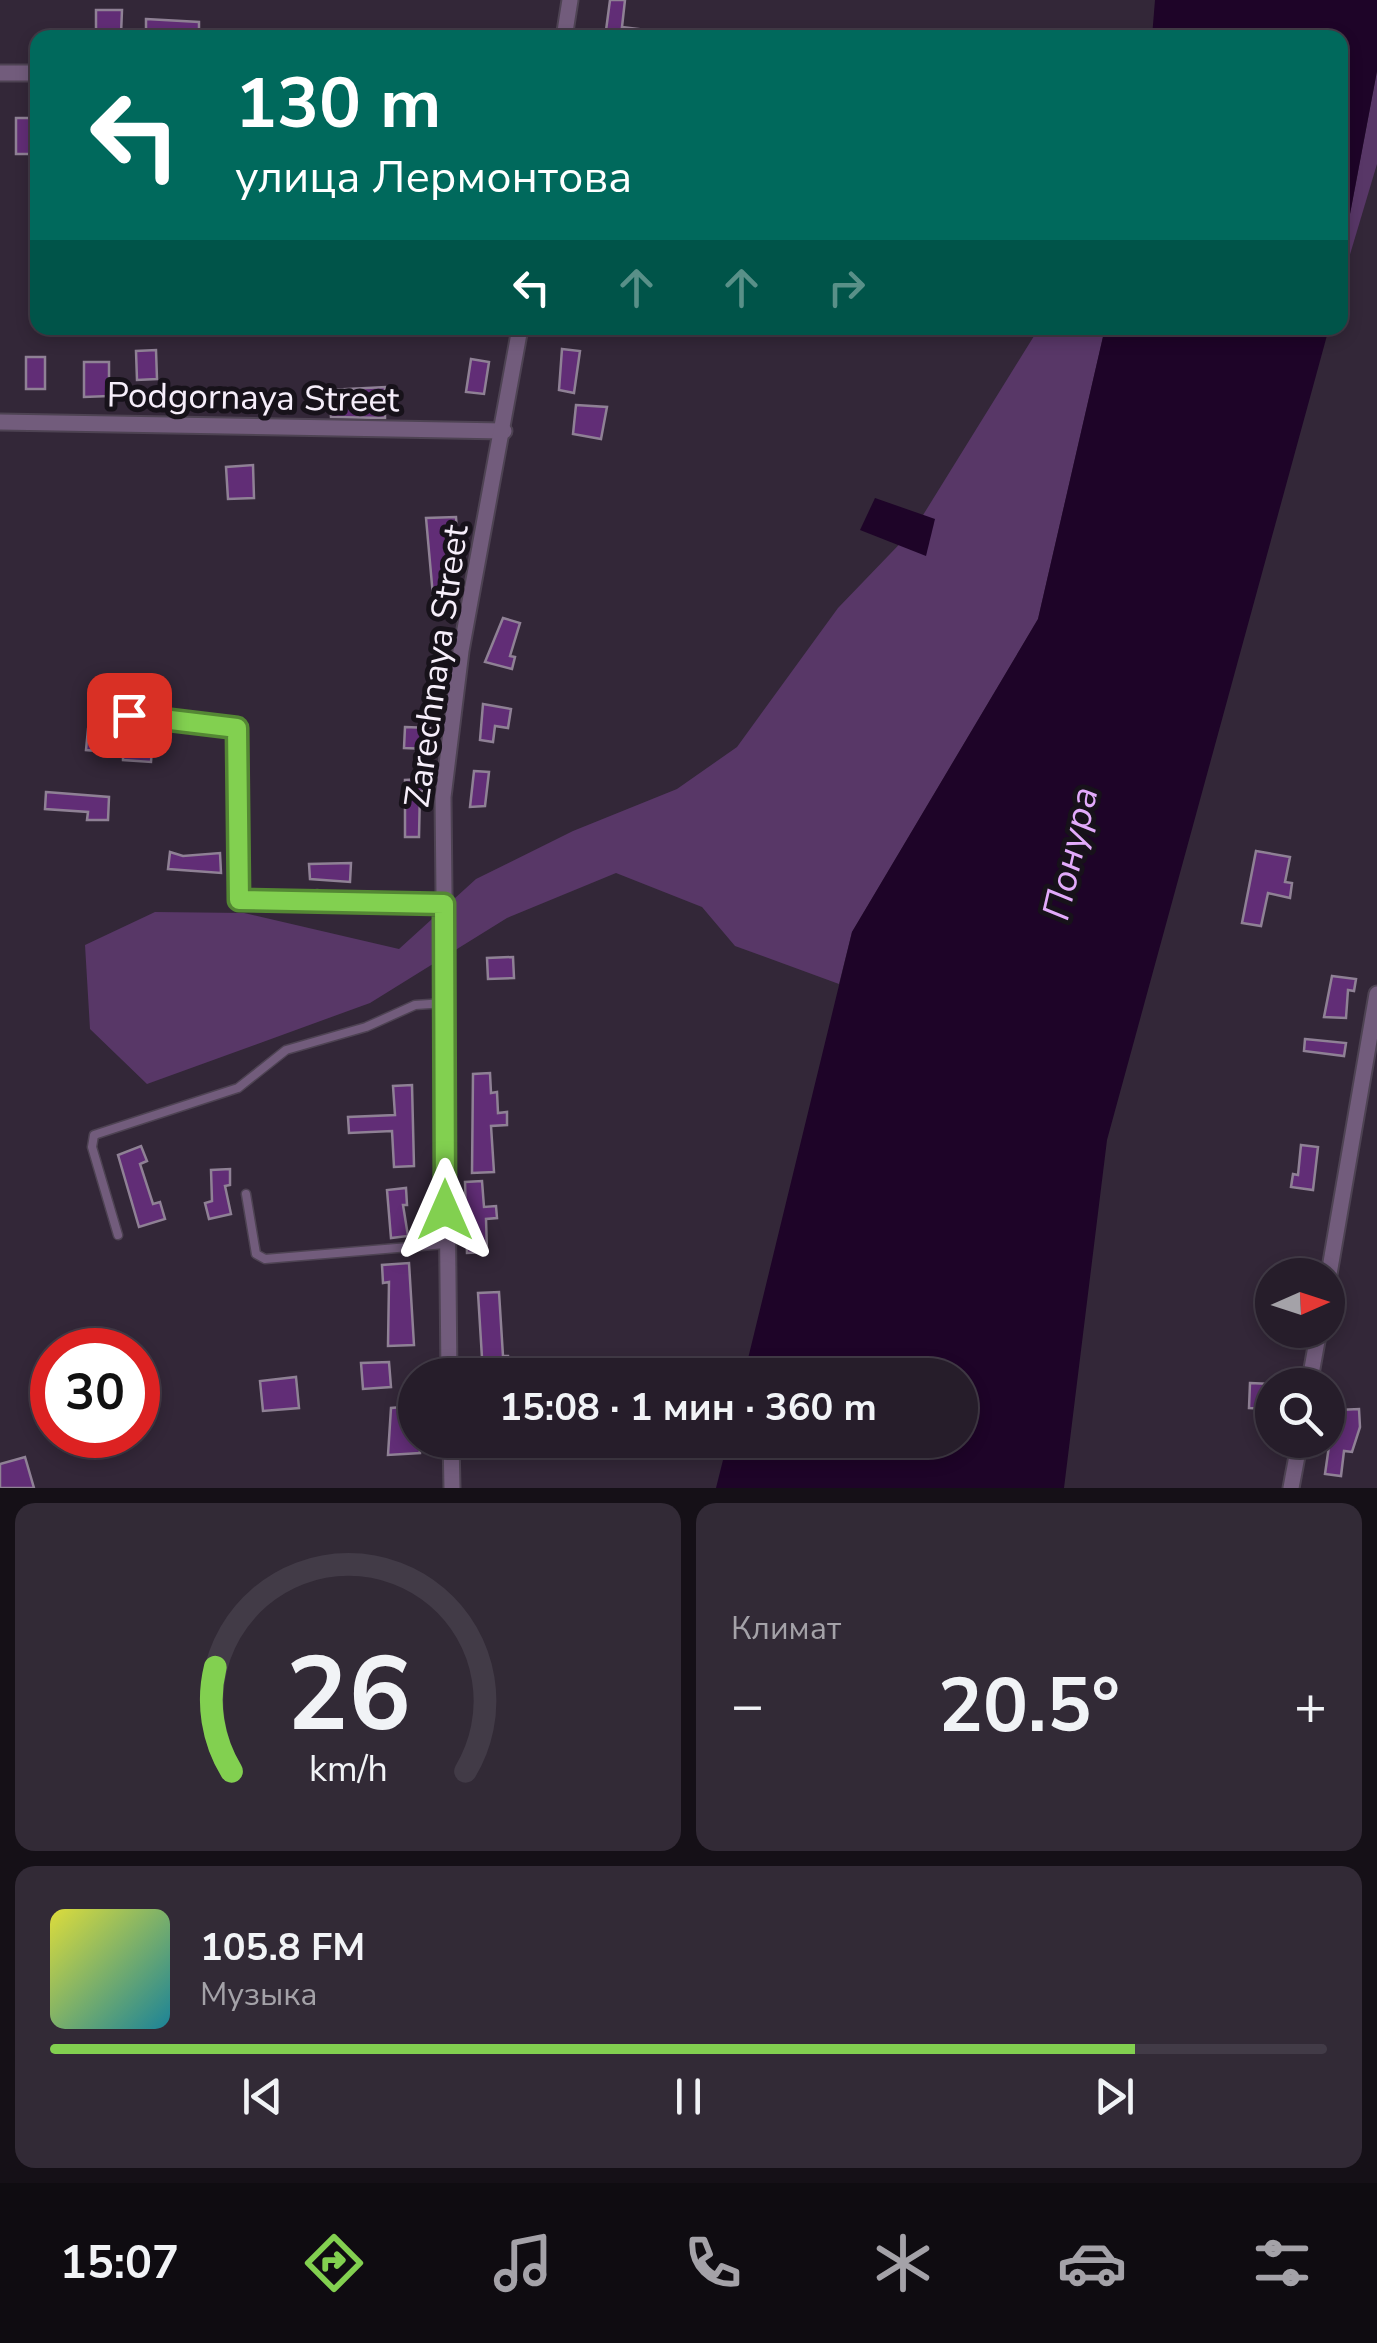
<!DOCTYPE html>
<html lang="ru">
<head>
<meta charset="utf-8">
<style>
	:root { --surface:#261d2a; --page:#322a36; --text:#f1f3f6; --muted:#a4a2a8; --line:#423b47; --accent:#82d050 }
	body { margin:0; font-family:"Nunito Sans",sans-serif; background:var(--page); color:var(--text); height:100vh; display:flex; flex-direction:column; font-size:38px; white-space:nowrap }
	* { box-sizing:border-box; margin:0 }
	p { font-size:32px; color:var(--muted) }
	.icon { flex:none; width:55px; height:55px; fill:none; stroke:currentColor; stroke-width:2; stroke-linecap:round; stroke-linejoin:round }
	.map { position:relative; height:1488px; overflow:hidden }
	.sheet { display:flex; flex-direction:column; gap:15px; padding:15px; background:#151017; flex:1 }
	.sheet>* { flex:none }
	.hud { position:absolute; left:30px; top:30px; width:1318px; height:305px; border-radius:20px; box-shadow:0 5px 15px #0003,0 0 0 2px var(--line); background:#00695c; color:#fff; overflow:hidden }
	.needle { width:65px; rotate:87deg }
	.buttons { position:absolute; left:1255px; top:1258px; display:grid; gap:20px }
	.buttons a { display:grid; place-items:center; width:90px; height:90px; border-radius:50%; background:var(--surface); box-shadow:0 5px 15px #0003,0 0 0 2px var(--line); font-size:50px }
	.speed { position:absolute; left:30px; top:1328px; display:flex; gap:20px; font-size:50px; font-weight:700; text-align:center }
	.speed>* { display:grid; place-content:center; width:130px; height:130px; border-radius:50%; background:var(--surface); box-shadow:0 5px 15px #0003,0 0 0 2px var(--line); line-height:1 }
	.speed .limit { border:15px solid #d22; background:#fff; color:#111 }
	.pin { position:absolute; display:grid; place-items:center; width:85px; height:85px; color:#fff; margin:-42px; border-radius:20px; box-shadow:0 5px 15px #0006 }
	.me { position:absolute; width:110px; margin:-55px; rotate:0deg; stroke-linejoin:round; filter:drop-shadow(0 0 8px #0008) }
	.turn { display:flex; align-items:center; gap:35px; height:210px; padding:0 40px; font-size:45px }
	.turn .icon { width:130px; height:130px; stroke-width:2.5 }
	.turn b { display:block; font-size:70px; line-height:85px }
	.lanes { display:flex; align-items:center; height:95px; padding:0 40px; background:#0003; justify-content:center; gap:50px; direction:ltr }
	.lanes .off { opacity:.35 }
	.big { font-size:75px; font-weight:700; line-height:1.1 }
	.sheet .widget { flex:1; display:flex; flex-direction:column; justify-content:center; gap:15px; min-width:0; padding:0 35px; border-radius:20px; background:var(--page) }
	.sheet .dial { align-items:center; gap:0 }
	.dial svg { height:260px; overflow:visible; fill:none; stroke:var(--line); stroke-width:7; stroke-linecap:round; text-anchor:middle }
	.dial text { fill:var(--text); stroke:none }
	.song { display:flex; align-items:center; gap:30px }
	.cover { width:120px; height:120px; border-radius:15px; background:linear-gradient(135deg,hsl(60 70% 55%),hsl(190 70% 35%)) }
	.played { height:10px; border-radius:5px; background:linear-gradient(90deg,var(--accent) 85%,var(--line) 85%) }
	.keys { display:flex; justify-content:space-around; direction:ltr }
	.heat { display:flex; justify-content:space-between; align-items:center; font-size:55px; direction:ltr }
	.sheet .tiles { flex:1; display:grid; gap:15px; grid-template-columns:1fr 1fr }
	.widget:last-child { grid-column:span 2 }
	.trip { position:absolute; left:398px; top:1358px; width:580px; height:100px; border-radius:50px; background:var(--surface); box-shadow:0 5px 15px #0003,0 0 0 2px var(--line); font-weight:700; line-height:100px; text-align:center }
	.menu { display:flex; height:160px; justify-content:space-around; align-items:center; background:#0f0c11; color:var(--muted) }
	.menu .icon { width:70px; height:70px }
	.menu .on { color:var(--accent) }
	.menu b { font-size:45px; color:var(--text) }
	.map>svg:first-child { display:block }
	.green { fill:#583767 }
	.water { fill:#1e0428 }
	.building { fill:#612d76; stroke:#8f8195; stroke-width:2.5 }
	.lines { fill:none; stroke-linecap:round; stroke-linejoin:round }
	.lane-casing { stroke:#4e4353; stroke-width:11 }
	.street-casing { stroke:#4e4353; stroke-width:19 }
	.lane { stroke:#725c7c; stroke-width:8 }
	.street { stroke:#725c7c; stroke-width:15 }
	.route-casing { stroke:#548734; stroke-width:25 }
	.route { stroke:#82d050; stroke-width:18 }
	.labels { text-anchor:middle; stroke-width:10; stroke-linejoin:round; paint-order:stroke }
	.street-label { font-size:35px; fill:#f6eefa; stroke:#17121a }
	.water-label { font-size:38px; font-style:italic; fill:#e2aafb; stroke:#17121a }
</style>
</head>
<body>
<div class="map">
<svg width="1377" height="1488" viewBox="0 0 1377 1488">
	<rect width="100%" height="100%" fill="#332738"/>
	<g class="green">
		<path d="M 1377,71 L 1377,164 L 1340,288 L 1340,267 Z"/>
		<path d="M 1039,328 L 1105,328 L 1038,619 L 852,932 L 839,984 L 735,946 L 702,907 L 616,873 L 507,918 L 370,1003 L 147,1084 L 90,1029 L 85,945 L 155,912 L 244,913 L 399,949 L 476,879 L 573,831 L 677,789 L 737,747 L 838,608 L 915,528 Z"/>
	</g>
	<g class="water">
		<path d="M 1155,0 L 1377,0 L 1377,71 L 1340,267 L 1340,38 L 1152,37 Z"/>
		<path d="M 1105,328 L 1329,328 L 1107,1140 L 1064,1488 L 716,1488 L 728,1440 L 960,1440 L 960,1375 L 744,1375 L 852,932 L 1038,619 Z"/>
		<path d="M 875,498 L 935,519 L 926,556 L 860,530 Z"/>
	</g>
	<g class="building">
		<path d="M 610,0 L 625,0 L 622,27 L 647,30 L 646,38 L 605,38 Z"/>
		<path d="M 96,10 L 122,10 L 121,34 L 96,34 Z"/>
		<path d="M 146,19 L 199,22 L 199,38 L 146,38 Z"/>
		<rect x="16" y="118" width="17" height="36"/>
		<path d="M 562,349 L 580,351 L 574,393 L 559,390 Z"/>
		<path d="M 156,350 L 157,379 L 137,380 L 136,351 Z"/>
		<rect x="26" y="357" width="19" height="32"/>
		<path d="M 471,359 L 489,362 L 484,394 L 466,392 Z"/>
		<path d="M 84,362 L 109,362 L 109,396 L 84,397 Z"/>
		<path d="M 385,387 L 385,418 L 331,417 L 329,390 Z"/>
		<path d="M 576,405 L 607,407 L 601,439 L 573,434 Z"/>
		<path d="M 253,465 L 254,498 L 228,499 L 226,467 Z"/>
		<path d="M 456,517 L 457,532 L 451,532 L 453,595 L 433,596 L 426,518 Z"/>
		<path d="M 503,618 L 520,623 L 510,656 L 515,657 L 512,669 L 485,662 Z"/>
		<path d="M 119,679 L 140,682 L 136,708 L 114,706 Z"/>
		<path d="M 483,704 L 511,709 L 508,728 L 495,726 L 493,742 L 480,740 Z"/>
		<path d="M 405,727 L 430,728 L 429,749 L 404,748 Z"/>
		<path d="M 88,729 L 106,730 L 106,736 L 153,737 L 151,762 L 123,760 L 123,753 L 86,750 Z"/>
		<path d="M 474,771 L 489,772 L 485,806 L 470,807 Z"/>
		<path d="M 425,779 L 426,791 L 420,791 L 419,837 L 405,837 L 405,780 Z"/>
		<path d="M 46,792 L 109,797 L 108,820 L 87,820 L 88,812 L 45,809 Z"/>
		<path d="M 1256,851 L 1290,857 L 1285,882 L 1292,883 L 1290,898 L 1268,893 L 1261,926 L 1242,923 Z"/>
		<path d="M 170,852 L 183,856 L 220,853 L 221,873 L 168,869 Z"/>
		<path d="M 351,863 L 350,882 L 310,879 L 309,864 Z"/>
		<path d="M 513,957 L 514,978 L 488,979 L 487,958 Z"/>
		<path d="M 1332,976 L 1356,979 L 1354,991 L 1348,990 L 1346,1018 L 1324,1017 Z"/>
		<path d="M 1305,1039 L 1346,1043 L 1344,1056 L 1304,1051 Z"/>
		<path d="M 490,1073 L 491,1093 L 497,1092 L 498,1113 L 507,1112 L 507,1125 L 491,1126 L 494,1172 L 472,1173 L 473,1074 Z"/>
		<path d="M 412,1085 L 414,1166 L 394,1167 L 392,1131 L 349,1133 L 348,1117 L 395,1115 L 393,1086 Z"/>
		<path d="M 1301,1145 L 1318,1147 L 1313,1190 L 1291,1187 L 1293,1174 L 1298,1175 Z"/>
		<path d="M 141,1146 L 147,1161 L 140,1164 L 153,1204 L 160,1202 L 165,1219 L 139,1227 L 118,1155 Z"/>
		<path d="M 230,1169 L 230,1185 L 225,1186 L 231,1214 L 209,1219 L 205,1203 L 212,1201 L 211,1170 Z"/>
		<path d="M 482,1181 L 484,1207 L 496,1206 L 497,1218 L 486,1219 L 487,1252 L 467,1253 L 465,1182 Z"/>
		<path d="M 406,1188 L 407,1205 L 403,1205 L 408,1236 L 391,1238 L 387,1190 Z"/>
		<path d="M 409,1263 L 414,1345 L 388,1346 L 389,1282 L 383,1283 L 382,1265 Z"/>
		<path d="M 499,1292 L 503,1356 L 508,1356 L 509,1373 L 483,1374 L 478,1293 Z"/>
		<path d="M 389,1362 L 391,1387 L 363,1389 L 361,1363 Z"/>
		<path d="M 296,1377 L 299,1408 L 263,1411 L 260,1381 Z"/>
		<path d="M 1250,1383 L 1272,1384 L 1272,1409 L 1249,1408 Z"/>
		<path d="M 415,1406 L 415,1440 L 419,1440 L 420,1453 L 388,1455 L 391,1408 Z"/>
		<path d="M 1359,1409 L 1360,1427 L 1352,1452 L 1344,1451 L 1341,1476 L 1325,1474 L 1331,1432 L 1339,1433 L 1338,1410 Z"/>
		<path d="M 25,1457 L 34,1488 L 0,1488 L 0,1464 Z"/>
	</g>
	<g class="lines">
		<defs>
			<g id="lane">
				<path d="M 93,711 L 237,728 L 239,900 L 319,903"/>
				<path d="M 317,894 L 319,903 L 444,904"/>
				<path d="M 246,1194 L 256,1254 L 265,1259 L 445,1244"/>
				<path d="M 118,1235 L 92,1147 L 94,1135 L 238,1088 L 286,1050 L 366,1027 L 415,1005 L 445,1003"/>
			</g>
			<g id="street">
				<path d="M 564,38 L 570,0"/>
				<path d="M 0,73 L 38,73"/>
				<path d="M 0,422 L 504,431"/>
				<path d="M 1328,1280 L 1377,994"/>
				<path d="M 449,1375 L 443,797 L 461,651 L 520,328"/>
				<path d="M 1309,1385 L 1319,1330"/>
				<path d="M 451,1440 L 452,1488"/>
				<path d="M 1291,1488 L 1300,1440"/>
			</g>
		</defs>
		<use href="#lane" class="lane-casing"/>
		<use href="#street" class="street-casing"/>
		<use href="#lane" class="lane"/>
		<use href="#street" class="street"/>
	</g>
	<g class="lines">
		<defs>
			<path id="route" d="M 129,715 L 237,728 L 239,900 L 444,904 L 445,1210"/>
		</defs>
		<use href="#route" class="route-casing"/>
		<use href="#route" class="route"/>
	</g>
	<g class="labels">
		<g class="street-label">
			<text transform="translate(253 397) rotate(1)" y="12">Podgornaya Street</text>
			<text transform="translate(436 666) rotate(-82)" y="12">Zarechnaya Street</text>
		</g>
		<g class="water-label">
			<text transform="translate(1070 853) rotate(-77)" y="13">Понура</text>
		</g>
	</g>
</svg>
<div class="buttons">
<a><svg class="needle" viewBox="-14 -14 28 28"><path d="M0-13l5 13h-10z" fill="#e53935"/><path d="M0 13l5-13h-10z" fill="#a4a2a8"/></svg></a>
<a><svg class="icon" aria-label="search" viewBox="0 0 24 24"><circle cx="10" cy="10" r="6"/><path d="M15 15l6 6"/></svg></a>
</div>
<div class="speed"><div class="limit">30</div></div>
<div class="pin" style="left:129px;top:715px;background:#d93025"><svg class="icon" aria-label="arrive" viewBox="0 0 24 24"><path d="M6 21V4h12l-3 4 3 4H6"/></svg></div>
<svg class="me" style="left:445px;top:1210px" viewBox="-20 -20 40 40"><path d="M0-17L14 15 0 8-14 15z" fill="#82d050" stroke="#fff" stroke-width="4"/></svg>
<div class="trip">15:08 · 1 мин · 360 m</div>
<div class="hud">
<div class="turn"><svg class="icon" aria-label="left" viewBox="0 0 24 24"><path d="M17 20v-9H6M10 6l-5 5 5 5"/></svg><div><b>130 m</b>улица Лермонтова</div></div>
<div class="lanes"><svg class="icon" aria-label="left" viewBox="0 0 24 24"><path d="M17 20v-9H6M10 6l-5 5 5 5"/></svg><svg class="icon off" aria-label="ahead" viewBox="0 0 24 24"><path d="M12 20V5M6 11l6-6 6 6"/></svg><svg class="icon off" aria-label="ahead" viewBox="0 0 24 24"><path d="M12 20V5M6 11l6-6 6 6"/></svg><svg class="icon off" aria-label="right" viewBox="0 0 24 24"><path d="M7 20v-9h11M14 6l5 5-5 5"/></svg></div>
</div>
</div>
<section class="sheet">
<div class="tiles">
<div class="widget dial"><svg viewBox="0 0 100 80">
<path d="M14 69A42 42 0 1 1 86 69"/>
<path d="M14 69A42 42 0 0 1 9 37" stroke="#82d050"/>
<text x="50" y="56" font-size="32" font-weight="700">26</text>
<text x="50" y="72" font-size="11">km/h</text>
</svg></div>
<div class="widget"><p>Климат</p>
<div class="heat"><a>−</a><b class="big">20.5°</b><a>+</a></div>
</div>
<div class="widget">
<div class="song"><i class="cover"></i><div><b>105.8 FM</b><p>Музыка</p></div></div>
<div class="played"></div>
<div class="keys"><svg class="icon" aria-label="previous" viewBox="0 0 24 24"><path d="M18 5L8 12l10 7zM5 5v14"/></svg><svg class="icon" aria-label="pause" viewBox="0 0 24 24"><path d="M8 5v14M16 5v14"/></svg><svg class="icon" aria-label="next" viewBox="0 0 24 24"><path d="M6 5l10 7-10 7zM19 5v14"/></svg></div>
</div>
</div>
</section>
<nav class="menu">
<b>15:07</b>
<svg class="icon on" aria-label="directions" viewBox="0 0 24 24"><path d="M12 3l9 9-9 9-9-9zM9 14v-3h6M13 9l2 2-2 2"/></svg>
<svg class="icon" aria-label="music" viewBox="0 0 24 24"><path d="M9 18V5l10-2v13"/><circle cx="6" cy="18" r="3"/><circle cx="16" cy="16" r="3"/></svg>
<svg class="icon" aria-label="phone" viewBox="0 0 24 24"><path d="M5 4h4l2 5-3 2q2 4 5 5l2-3 5 2v4C11 20 4 13 5 4z"/></svg>
<svg class="icon" aria-label="climate" viewBox="0 0 24 24"><path d="M12 3v18M4 7l16 10M4 17L20 7"/></svg>
<svg class="icon" aria-label="car" viewBox="0 0 24 24"><path d="M5 17H2v-5l4-1 3-4h7l3 4 3 1v5h-3M9 17h6M6 11h13"/><circle cx="7" cy="17" r="2"/><circle cx="17" cy="17" r="2"/></svg>
<svg class="icon" aria-label="filters" viewBox="0 0 24 24"><path d="M4 7h16M4 17h16"/><circle cx="9" cy="7" r="2"/><circle cx="15" cy="17" r="2"/></svg>
</nav>
</body>
</html>
